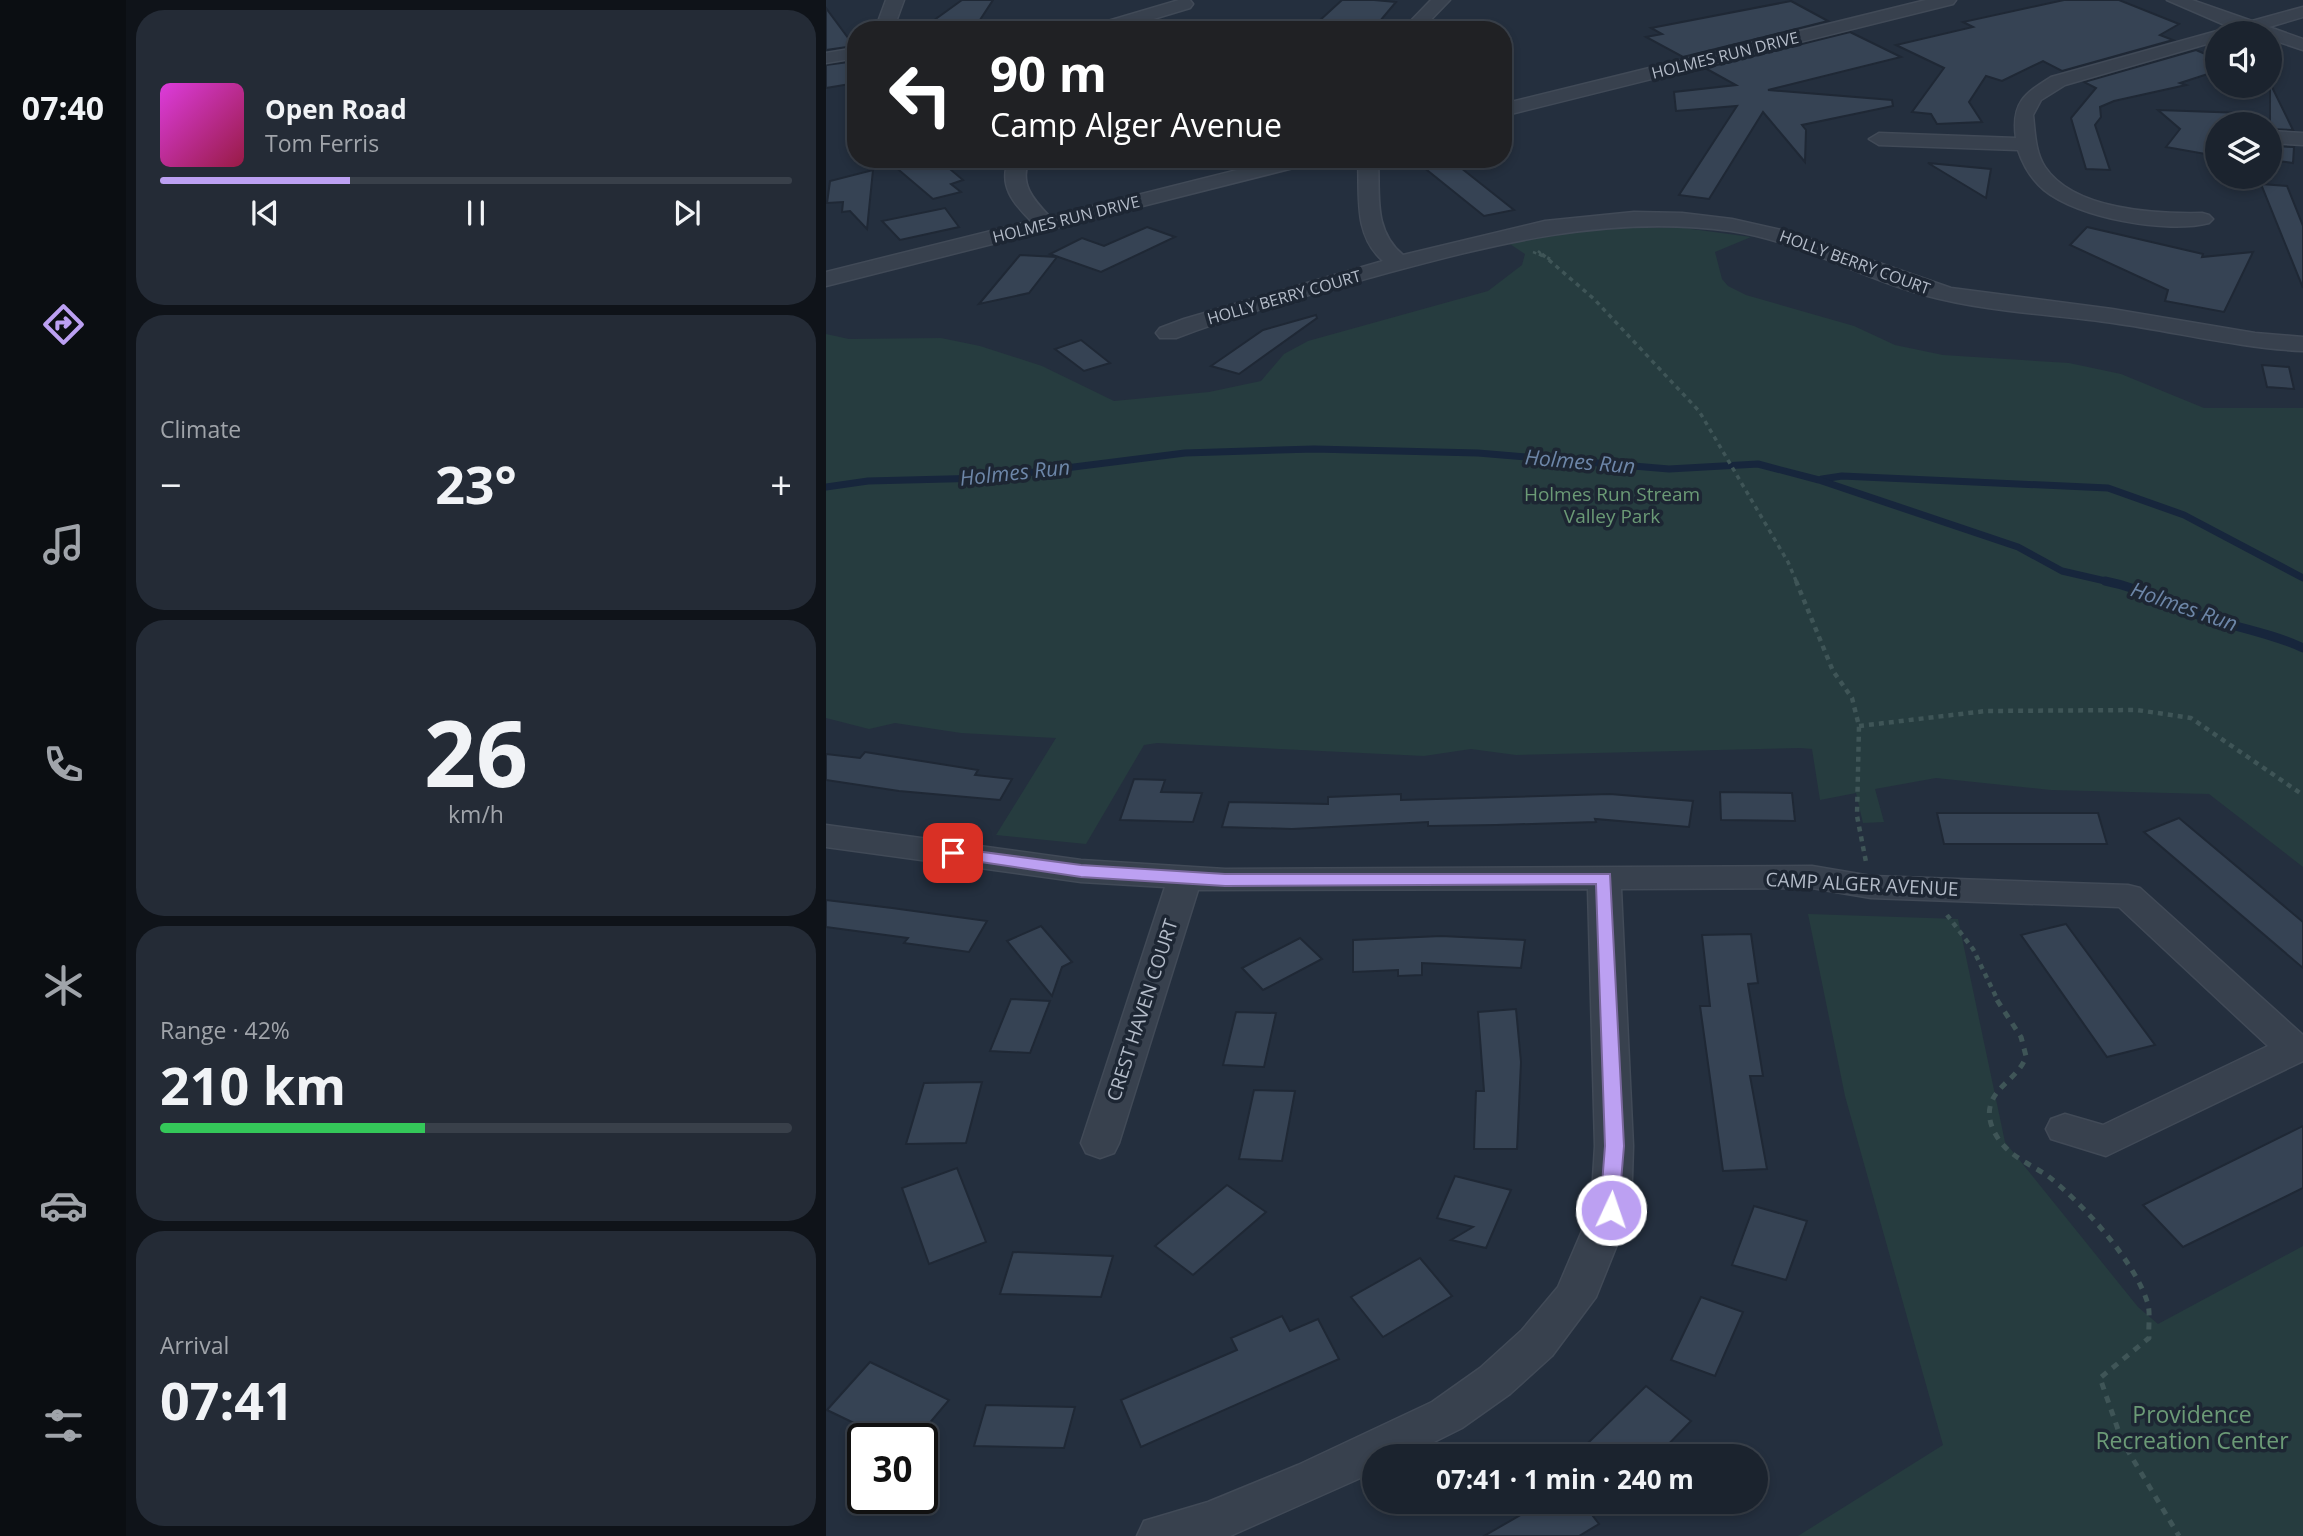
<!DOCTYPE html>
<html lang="en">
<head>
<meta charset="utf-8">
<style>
	:root { --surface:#1b232e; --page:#242b36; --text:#f1f3f6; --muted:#a0a4aa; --line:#39404a; --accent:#bca0f2 }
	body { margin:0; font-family:"Open Sans",sans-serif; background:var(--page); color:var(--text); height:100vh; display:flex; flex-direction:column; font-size:26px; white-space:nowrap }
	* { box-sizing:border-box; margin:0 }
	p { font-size:23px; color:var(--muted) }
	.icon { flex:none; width:38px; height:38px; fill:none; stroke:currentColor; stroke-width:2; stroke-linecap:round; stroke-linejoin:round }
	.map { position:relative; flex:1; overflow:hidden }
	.panel { display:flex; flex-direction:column; gap:10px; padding:10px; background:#0f1319; width:700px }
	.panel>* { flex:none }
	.hud { position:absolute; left:21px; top:21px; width:665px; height:147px; border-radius:28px; box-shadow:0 4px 10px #0003,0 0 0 2px var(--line); background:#202124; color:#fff; overflow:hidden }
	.controls { position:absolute; left:1379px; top:21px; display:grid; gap:14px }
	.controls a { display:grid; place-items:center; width:77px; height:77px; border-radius:50%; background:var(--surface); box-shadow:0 4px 10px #0003,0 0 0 2px var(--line); font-size:35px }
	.speed { position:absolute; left:21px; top:1423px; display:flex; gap:14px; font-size:35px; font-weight:700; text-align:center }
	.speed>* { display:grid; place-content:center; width:91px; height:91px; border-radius:50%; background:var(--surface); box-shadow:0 4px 10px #0003,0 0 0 2px var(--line); line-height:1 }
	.speed .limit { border:4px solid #111; border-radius:10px; background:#fff; color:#111 }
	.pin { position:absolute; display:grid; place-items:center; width:60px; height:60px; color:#fff; margin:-30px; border-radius:14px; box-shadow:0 4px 10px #0006 }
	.me { position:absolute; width:77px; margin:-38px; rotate:3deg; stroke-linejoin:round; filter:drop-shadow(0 0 5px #0008) }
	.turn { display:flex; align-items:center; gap:24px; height:147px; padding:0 28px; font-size:32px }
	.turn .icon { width:91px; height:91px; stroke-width:2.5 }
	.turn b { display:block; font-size:49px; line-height:60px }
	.big { font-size:52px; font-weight:700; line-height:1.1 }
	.panel .tile { flex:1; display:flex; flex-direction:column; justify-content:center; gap:10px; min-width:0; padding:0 24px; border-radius:28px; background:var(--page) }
	.panel .dial { align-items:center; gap:0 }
	.dial b { font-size:91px; line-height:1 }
	.song { display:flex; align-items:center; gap:21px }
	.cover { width:84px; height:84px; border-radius:10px; background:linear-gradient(135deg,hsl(300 70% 55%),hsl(340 70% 35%)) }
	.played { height:7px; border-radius:4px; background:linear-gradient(90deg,var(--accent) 30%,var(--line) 30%) }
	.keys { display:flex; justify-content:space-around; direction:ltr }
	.heat { display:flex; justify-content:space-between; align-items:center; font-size:38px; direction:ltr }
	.charge { height:10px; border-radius:5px; background:linear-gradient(90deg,#34c759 42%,var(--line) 0) }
	.trip { position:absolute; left:536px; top:1444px; width:406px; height:70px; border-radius:35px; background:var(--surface); box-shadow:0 4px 10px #0003,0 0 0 2px var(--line); font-weight:700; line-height:70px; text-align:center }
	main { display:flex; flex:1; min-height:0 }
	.tab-bar { display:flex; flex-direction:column; width:126px; justify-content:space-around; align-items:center; background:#0b0e12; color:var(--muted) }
	.tab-bar .icon { width:49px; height:49px }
	.tab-bar .selected { color:var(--accent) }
	.tab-bar b { font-size:32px; color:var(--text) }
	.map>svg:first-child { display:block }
	.green { fill:#263c3f }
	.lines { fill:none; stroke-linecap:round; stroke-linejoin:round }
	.stream-far1 { stroke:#17263c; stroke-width:7 }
	.stream { stroke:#17263c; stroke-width:9 }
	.building { fill:#364354; stroke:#1f2835; stroke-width:2 }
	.street-casing { stroke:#414a57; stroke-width:3 }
	.path-far3 { stroke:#3f5557; stroke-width:2.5; stroke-dasharray:3.5 3.5; stroke-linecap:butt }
	.path-far2 { stroke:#3f5557; stroke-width:3.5; stroke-dasharray:4.5 4.5; stroke-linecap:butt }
	.path-far1 { stroke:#3f5557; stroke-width:4.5; stroke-dasharray:5 5; stroke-linecap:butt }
	.path { stroke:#3f5557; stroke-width:5; stroke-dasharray:7 7; stroke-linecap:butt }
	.street { fill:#38414e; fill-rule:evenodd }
	.route { fill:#bca0f2; stroke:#7a689d; stroke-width:2 }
	.labels { text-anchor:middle; stroke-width:7; stroke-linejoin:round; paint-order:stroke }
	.far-street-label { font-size:16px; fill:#b4bcc9; stroke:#1d2633 }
	.park-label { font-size:19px; fill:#6b9a76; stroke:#1d2633 }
	.street-label { font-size:19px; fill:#b4bcc9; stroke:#1d2633 }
	.water-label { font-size:21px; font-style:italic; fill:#6d86a8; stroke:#1d2633 }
	.near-park-label { font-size:23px; fill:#6b9a76; stroke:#1d2633 }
</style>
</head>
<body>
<main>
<nav class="tab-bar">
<b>07:40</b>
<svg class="icon selected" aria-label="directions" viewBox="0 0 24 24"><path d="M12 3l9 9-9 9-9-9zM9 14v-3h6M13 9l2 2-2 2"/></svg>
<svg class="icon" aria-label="music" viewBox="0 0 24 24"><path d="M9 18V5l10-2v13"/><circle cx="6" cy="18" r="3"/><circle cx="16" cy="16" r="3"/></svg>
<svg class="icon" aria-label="phone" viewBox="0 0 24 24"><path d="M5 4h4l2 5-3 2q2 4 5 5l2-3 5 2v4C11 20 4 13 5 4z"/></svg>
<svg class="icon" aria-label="climate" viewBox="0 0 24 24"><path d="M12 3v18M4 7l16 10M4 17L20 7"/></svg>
<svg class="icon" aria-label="car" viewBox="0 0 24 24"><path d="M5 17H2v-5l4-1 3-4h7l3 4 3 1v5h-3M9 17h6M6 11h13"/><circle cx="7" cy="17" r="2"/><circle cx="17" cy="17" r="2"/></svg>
<svg class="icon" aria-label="filters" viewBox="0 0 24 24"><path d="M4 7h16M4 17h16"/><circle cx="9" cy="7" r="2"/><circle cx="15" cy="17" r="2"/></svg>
</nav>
<section class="panel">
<div class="tile">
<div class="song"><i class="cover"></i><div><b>Open Road</b><p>Tom Ferris</p></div></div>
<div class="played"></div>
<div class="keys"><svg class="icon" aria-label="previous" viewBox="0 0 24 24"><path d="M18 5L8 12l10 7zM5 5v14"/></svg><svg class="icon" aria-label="pause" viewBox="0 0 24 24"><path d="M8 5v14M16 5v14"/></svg><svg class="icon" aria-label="next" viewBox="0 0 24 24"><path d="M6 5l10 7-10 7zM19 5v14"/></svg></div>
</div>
<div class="tile"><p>Climate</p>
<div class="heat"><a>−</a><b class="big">23°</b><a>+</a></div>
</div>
<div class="tile dial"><b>26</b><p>km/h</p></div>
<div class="tile"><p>Range · 42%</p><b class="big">210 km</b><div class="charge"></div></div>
<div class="tile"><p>Arrival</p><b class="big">07:41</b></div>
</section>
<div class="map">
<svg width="1477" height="1536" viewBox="0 0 1477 1536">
	<rect width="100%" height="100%" fill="#242f3e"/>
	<g class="green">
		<path d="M 789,227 L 858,228 L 925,237 L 889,252 L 896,279 L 902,286 L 920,295 L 1028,326 L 1069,345 L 1117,355 L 1243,363 L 1295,374 L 1378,408 L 1477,408 L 1477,867 L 1383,794 L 1225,790 L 1110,778 L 1049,789 L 1058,822 L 1037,823 L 1030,793 L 994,800 L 986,749 L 974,748 L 690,755 L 645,749 L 598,756 L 331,743 L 318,745 L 260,844 L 170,835 L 230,738 L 135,733 L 69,723 L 43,729 L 0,718 L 0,334 L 23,339 L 115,338 L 154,346 L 216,366 L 288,401 L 383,392 L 435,381 L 458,354 L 482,341 L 662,291 L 696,265 L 699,254 L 684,244 L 739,232 Z"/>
		<path d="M 982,914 L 1132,919 L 1179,1142 L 1312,1307 L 1332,1324 L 1477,1246 L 1477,1536 L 972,1536 L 1117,1445 L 1019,1096 Z"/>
	</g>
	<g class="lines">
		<g class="stream-far1">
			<path d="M 996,479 L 1016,476 L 1282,488 L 1358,515 L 1477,578"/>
			<path d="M 0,487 L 42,481 L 160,478 L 359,453 L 488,449 L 652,453 L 843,469 L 932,464 L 993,480 L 1192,547 L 1236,571 L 1288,583"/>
		</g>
		<path class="stream" d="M 1279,581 C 1316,588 1338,603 1372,615 C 1407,627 1443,632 1477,648"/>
	</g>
	<g class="building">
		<path d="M 136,0 L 167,0 L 150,26 L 100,26 Z"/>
		<path d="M 516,0 L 548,0 L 570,2 L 549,27 L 492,22 Z"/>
		<path d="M 1238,0 L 1293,0 L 1353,24 L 1334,35 L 1347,40 L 1236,71 L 1217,61 L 1176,81 L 1160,76 L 1143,102 L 1156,122 L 1111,124 L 1105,114 L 1086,112 L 1118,68 L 1070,45 L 1147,27 L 1137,22 Z"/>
		<path d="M 965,1 L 1002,21 L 857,57 L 820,37 L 836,34 L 825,28 Z"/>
		<path d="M 0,8 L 28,46 L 0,50 Z"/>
		<path d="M 1024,32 L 1075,57 L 942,90 L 1066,100 L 1067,106 L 976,125 L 980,130 L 979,162 L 937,112 L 883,199 L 853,195 L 911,106 L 850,111 L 848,92 L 910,85 L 879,68 Z"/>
		<path d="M 1370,50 L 1391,59 L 1391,71 L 1354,83 L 1360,85 L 1288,101 L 1274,107 L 1275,117 L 1269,125 L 1284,170 L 1260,169 L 1245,118 L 1270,88 L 1258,82 Z"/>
		<path d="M 30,61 L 30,83 L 0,88 L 0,65 Z"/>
		<path d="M 1444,83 L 1467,130 L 1444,129 Z"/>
		<path d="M 1332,110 L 1417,113 L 1408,124 L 1391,124 L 1391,147 L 1385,155 L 1340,147 L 1354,129 Z"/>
		<path d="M 1444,146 L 1468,147 L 1467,163 L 1444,160 Z"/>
		<path d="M 90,159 L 112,159 L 137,180 L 125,184 L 135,192 L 107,199 L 67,165 Z"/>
		<path d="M 625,160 L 688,210 L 658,216 L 596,166 Z"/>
		<path d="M 1102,163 L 1165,169 L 1160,198 Z"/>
		<path d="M 47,170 L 41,229 L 24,211 L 16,212 L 17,202 L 1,203 L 4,181 Z"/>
		<path d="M 1435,184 L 1461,186 L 1477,226 L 1477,288 Z"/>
		<path d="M 119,208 L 133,227 L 74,240 L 56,221 Z"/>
		<path d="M 321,227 L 349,237 L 275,272 L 224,254 L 256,238 L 278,246 Z"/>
		<path d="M 1261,227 L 1377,254 L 1376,257 L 1427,252 L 1398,312 L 1339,301 L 1342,290 L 1244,245 Z"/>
		<path d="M 194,255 L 231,257 L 203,293 L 153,304 Z"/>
		<path d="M 490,315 L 491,318 L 413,374 L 385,366 L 437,330 Z"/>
		<path d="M 255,340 L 284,363 L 258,371 L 229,349 Z"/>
		<path d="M 1436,365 L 1463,367 L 1468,389 L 1441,387 Z"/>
		<path d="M 39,752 L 152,770 L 149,775 L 186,779 L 174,800 L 73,791 L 0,780 L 0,754 L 34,758 Z"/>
		<path d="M 308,779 L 339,780 L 335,792 L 376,793 L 367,822 L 294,820 Z"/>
		<path d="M 894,792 L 966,793 L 969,821 L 895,820 Z"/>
		<path d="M 575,794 L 575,800 L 784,794 L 867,801 L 863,827 L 769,819 L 770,822 L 670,825 L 602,826 L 602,822 L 466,829 L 396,827 L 403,802 L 502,804 L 502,797 Z"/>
		<path d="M 1111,813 L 1272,813 L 1281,844 L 1118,844 Z"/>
		<path d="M 1353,818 L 1477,922 L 1477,968 L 1318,832 Z"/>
		<path d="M 0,900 L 66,908 L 161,921 L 143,952 L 78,943 L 82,938 L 0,927 Z"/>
		<path d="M 1240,924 L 1329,1045 L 1281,1057 L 1195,935 Z"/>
		<path d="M 215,926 L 246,962 L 236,967 L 226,996 L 181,941 Z"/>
		<path d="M 925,934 L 932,983 L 922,984 L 937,1076 L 924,1076 L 941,1169 L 897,1171 L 874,1006 L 884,1006 L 876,935 Z"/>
		<path d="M 615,936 L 699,940 L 695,968 L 596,963 L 596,975 L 572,976 L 572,970 L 527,972 L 527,940 Z"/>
		<path d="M 474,938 L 496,959 L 437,990 L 416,968 Z"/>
		<path d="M 185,999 L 224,1001 L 204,1053 L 164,1051 Z"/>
		<path d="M 690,1009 L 695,1062 L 691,1149 L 648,1149 L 650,1091 L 658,1091 L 652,1012 Z"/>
		<path d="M 410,1012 L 450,1013 L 438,1067 L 397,1065 Z"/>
		<path d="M 156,1082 L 140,1143 L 80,1144 L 98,1083 Z"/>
		<path d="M 428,1090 L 469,1091 L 456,1161 L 413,1159 Z"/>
		<path d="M 1477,1126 L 1477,1188 L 1357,1247 L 1317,1205 Z"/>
		<path d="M 131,1168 L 160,1242 L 103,1264 L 76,1188 Z"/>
		<path d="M 629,1176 L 685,1190 L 660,1248 L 625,1240 L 647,1227 L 611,1218 Z"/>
		<path d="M 401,1185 L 440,1212 L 367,1275 L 329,1246 Z"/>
		<path d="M 928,1206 L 981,1221 L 960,1280 L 906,1265 Z"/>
		<path d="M 187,1252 L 287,1256 L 275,1297 L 174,1294 Z"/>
		<path d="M 594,1258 L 626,1296 L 557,1337 L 525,1297 Z"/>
		<path d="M 875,1297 L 917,1312 L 889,1376 L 845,1360 Z"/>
		<path d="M 456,1316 L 464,1331 L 492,1319 L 513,1359 L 315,1447 L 295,1400 L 411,1350 L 405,1338 Z"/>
		<path d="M 44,1362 L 123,1400 L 91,1438 L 59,1438 L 1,1410 Z"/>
		<path d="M 820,1386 L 865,1421 L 831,1456 L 781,1456 L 763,1442 Z"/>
		<path d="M 160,1405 L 249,1407 L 238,1448 L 148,1446 Z"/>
		<path d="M 717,1502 L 756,1502 L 773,1524 L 753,1536 L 658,1536 Z"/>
	</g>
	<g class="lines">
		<defs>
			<g id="street">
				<path d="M 60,0 L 78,0 L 67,30 L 49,30 Z"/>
				<path d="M 353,0 L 364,0 L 367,4 L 364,8 L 291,30 L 262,30 L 265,26 Z"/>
				<path d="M 605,0 L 624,0 L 595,30 L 576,30 Z"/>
				<path d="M 1100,0 L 1130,0 L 1127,4 L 677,116 L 677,104 Z"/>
				<path d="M 1341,0 L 1366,0 L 1426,21 L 1477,7 L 1477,17 L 1443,27 L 1477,39 L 1477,50 L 1444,39 L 1444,33 L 1415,32 Z"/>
				<path d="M 1391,31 L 1398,33 L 1391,33 L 1391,41 L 1239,85 L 1215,100 L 1207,115 C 1209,132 1209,152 1219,167 C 1248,210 1329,214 1376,213 L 1383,215 L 1387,219 L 1383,223 C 1341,234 1252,218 1218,190 C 1205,179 1197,165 1192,150 L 1053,145 L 1043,139 L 1053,133 L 1190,138 C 1185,103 1198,94 1225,77 Z"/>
				<path d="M 30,48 L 30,58 L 0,63 L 0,53 Z"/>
				<path d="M 1444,131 L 1477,133 L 1477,145 L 1444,143 Z"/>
				<path d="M 183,159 L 203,159 C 193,184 207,199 224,217 L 455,159 L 490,159 L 487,163 L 0,286 L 0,272 L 205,221 C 187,203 172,185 183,159 Z"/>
				<path d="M 532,159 L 552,159 C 554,196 547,230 577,255 L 719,221 L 808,212 L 856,213 L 906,219 L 964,232 L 1125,288 L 1286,309 L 1429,333 L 1477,337 L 1477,351 C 1413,348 1351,332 1287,323 C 1224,314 1160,312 1098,295 C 1032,277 973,241 905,231 C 782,214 668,244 550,276 C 483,295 416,313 350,338 L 334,338 L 330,333 L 334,328 L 358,319 L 557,261 C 527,235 534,196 532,159 Z"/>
				<path d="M 0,825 L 255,860 L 399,869 L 986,866 L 1045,876 L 1302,885 L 1314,888 L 1477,1035 L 1477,1061 L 1280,1156 L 1225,1139 L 1220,1129 L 1225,1119 L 1239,1114 L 1277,1125 L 1442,1046 L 1293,907 L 1045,898 L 986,888 L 795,889 L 807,1146 L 805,1210 L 770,1297 L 726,1356 L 684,1394 L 636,1428 L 580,1456 L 548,1456 L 548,1472 L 404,1536 L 311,1536 L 318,1521 L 382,1502 L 472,1465 L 606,1402 L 654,1368 L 696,1330 L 732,1287 L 765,1210 L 769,1146 L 762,889 L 372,890 L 293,1143 L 288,1153 L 274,1158 L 260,1153 L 255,1143 L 339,887 L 255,882 L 0,847 Z"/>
			</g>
		</defs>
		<use href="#street" class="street-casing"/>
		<g class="path-far3">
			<path d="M 712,251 L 718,256"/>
			<path d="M 707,252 L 717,256"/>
		</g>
		<g class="path-far2">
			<path d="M 713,254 L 724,259"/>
			<path d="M 716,254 L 768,299 L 873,411 L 962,562 L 971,583"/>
		</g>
		<g class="path-far1">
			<path d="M 970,581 L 1007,671 L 1026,698 L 1033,726 L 1031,816 L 1040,862"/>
			<path d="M 1033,726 L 1160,711 L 1311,710 L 1365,718 L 1477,795"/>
			<path d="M 1121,915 L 1147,949 L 1172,1001"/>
		</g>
		<path class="path" d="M 1171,1000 L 1195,1037 L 1200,1056 C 1194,1077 1168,1086 1164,1107 C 1161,1121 1169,1136 1178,1146 C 1190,1159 1207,1166 1222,1176 C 1256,1203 1307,1259 1321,1301 C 1325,1312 1322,1326 1323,1338 L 1274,1378 L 1296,1441 L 1353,1536"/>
		<use href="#street" class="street"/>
	</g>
	<path class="route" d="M 127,848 L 255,865 L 399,874 L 784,874 L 798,1146 L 792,1216 L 777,1216 L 774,1210 L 779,1146 L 770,884 L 399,886 L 255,877 L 121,857 L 119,853 Z"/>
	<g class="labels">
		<g class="far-street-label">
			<text transform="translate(899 55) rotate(-14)" y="6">HOLMES RUN DRIVE</text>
			<text transform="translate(240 219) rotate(-14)" y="6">HOLMES RUN DRIVE</text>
			<text transform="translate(1029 262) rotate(20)" y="6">HOLLY BERRY COURT</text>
			<text transform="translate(458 297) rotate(-16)" y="6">HOLLY BERRY COURT</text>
		</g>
		<g class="park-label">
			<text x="786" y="501">Holmes Run Stream<tspan x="786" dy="22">Valley Park</tspan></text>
		</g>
		<g class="street-label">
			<text transform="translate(1036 884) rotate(3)" y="7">CAMP ALGER AVENUE</text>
			<text transform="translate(316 1010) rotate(-72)" y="7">CREST HAVEN COURT</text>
		</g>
		<g class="water-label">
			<text transform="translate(754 462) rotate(5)" y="7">Holmes Run</text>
			<text transform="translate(189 473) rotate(-6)" y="7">Holmes Run</text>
			<text transform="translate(1358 607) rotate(19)" y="7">Holmes Run</text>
		</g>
		<g class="near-park-label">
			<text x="1366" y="1423">Providence<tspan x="1366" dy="26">Recreation Center</tspan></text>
		</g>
	</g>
</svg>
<div class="controls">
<a><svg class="icon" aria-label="sound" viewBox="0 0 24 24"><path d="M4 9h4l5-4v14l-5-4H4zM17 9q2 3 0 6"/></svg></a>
<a><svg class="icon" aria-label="layers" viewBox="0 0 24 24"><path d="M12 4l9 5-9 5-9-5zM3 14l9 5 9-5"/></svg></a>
</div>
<div class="speed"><div class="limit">30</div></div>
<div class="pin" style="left:127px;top:853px;background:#d93025"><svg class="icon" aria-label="arrive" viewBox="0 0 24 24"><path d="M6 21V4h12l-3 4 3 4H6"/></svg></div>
<svg class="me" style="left:785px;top:1210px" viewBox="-20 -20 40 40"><circle r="17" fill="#bca0f2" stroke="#fff" stroke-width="3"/><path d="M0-11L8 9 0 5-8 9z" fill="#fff"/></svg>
<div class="trip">07:41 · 1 min · 240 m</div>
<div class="hud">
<div class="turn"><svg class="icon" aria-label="left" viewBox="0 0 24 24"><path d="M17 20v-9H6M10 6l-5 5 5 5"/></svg><div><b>90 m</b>Camp Alger Avenue</div></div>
</div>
</div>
</main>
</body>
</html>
